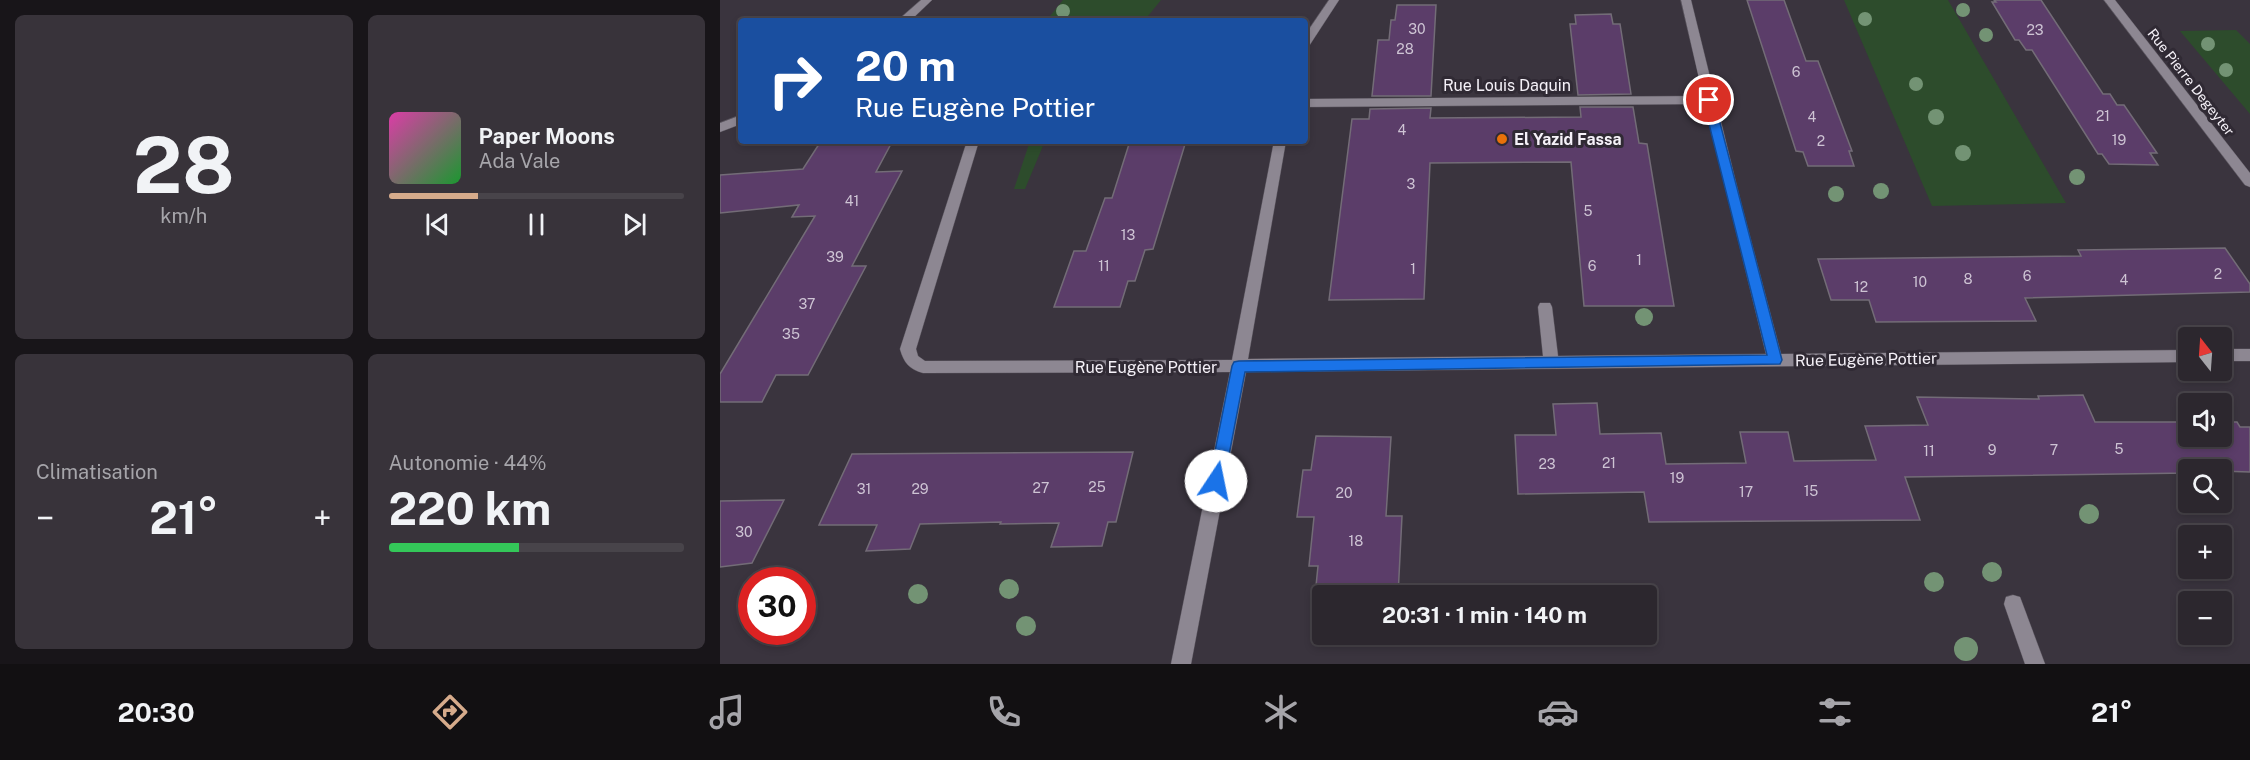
<!DOCTYPE html>
<html lang="fr">
<head>
<meta charset="utf-8">
<style>
	:root { --surface:#2c272e; --page:#38333a; --text:#f1f3f6; --muted:#a6a5aa; --line:#48444a; --accent:#d6ab8b }
	body { margin:0; font-family:"Public Sans",sans-serif; background:var(--page); color:var(--text); height:100vh; display:flex; flex-direction:column; font-size:22px; white-space:nowrap }
	* { box-sizing:border-box; margin:0 }
	p { font-size:20px; color:var(--muted) }
	.icon { flex:none; width:33px; height:33px; fill:none; stroke:currentColor; stroke-width:2; stroke-linecap:round; stroke-linejoin:round }
	.map { position:relative; flex:1; overflow:hidden }
	.side { display:flex; flex-direction:column; gap:15px; padding:15px; background:#181519; width:720px }
	.side>* { flex:none }
	.banner { position:absolute; left:18px; top:18px; width:570px; height:126px; border-radius:6px; box-shadow:0 3px 9px #0003,0 0 0 2px var(--line); background:#1a4fa0; color:#fff; overflow:hidden }
	.needle { width:39px; rotate:343deg }
	.fabs { position:absolute; left:1458px; top:327px; display:grid; gap:12px }
	.fabs a { display:grid; place-items:center; width:54px; height:54px; border-radius:6px; background:var(--surface); box-shadow:0 3px 9px #0003,0 0 0 2px var(--line); font-size:30px }
	.speed { position:absolute; left:18px; top:567px; display:flex; gap:12px; font-size:30px; font-weight:700; text-align:center }
	.speed>* { display:grid; place-content:center; width:78px; height:78px; border-radius:50%; background:var(--surface); box-shadow:0 3px 9px #0003,0 0 0 2px var(--line); line-height:1 }
	.speed .limit { border:9px solid #d22; background:#fff; color:#111 }
	.pin { position:absolute; display:grid; place-items:center; width:51px; height:51px; color:#fff; margin:-26px; border:3px solid #fff; border-radius:50%; box-shadow:0 2px 6px #0007 }
	.me { position:absolute; width:66px; margin:-33px; rotate:11deg; stroke-linejoin:round; filter:drop-shadow(0 0 4px #0008) }
	.turn { display:flex; align-items:center; gap:21px; height:126px; padding:0 18px; font-size:27px }
	.turn .icon { width:78px; height:78px; stroke-width:2.5 }
	.turn b { display:block; font-size:42px; line-height:51px }
	.big { font-size:45px; font-weight:700; line-height:1.1 }
	.side .widget { flex:1; display:flex; flex-direction:column; justify-content:center; gap:9px; min-width:0; padding:0 21px; border-radius:9px; background:var(--page) }
	.side .dial { align-items:center; gap:0 }
	.dial b { font-size:78px; line-height:1 }
	.song { display:flex; align-items:center; gap:18px }
	.cover { width:72px; height:72px; border-radius:9px; background:linear-gradient(135deg,hsl(320 70% 55%),hsl(130 70% 35%)) }
	.played { height:6px; border-radius:3px; background:linear-gradient(90deg,var(--accent) 30%,var(--line) 30%) }
	.keys { display:flex; justify-content:space-around; direction:ltr }
	.heat { display:flex; justify-content:space-between; align-items:center; font-size:33px; direction:ltr }
	.charge { height:9px; border-radius:4px; background:linear-gradient(90deg,#34c759 44%,var(--line) 0) }
	.side .tiles { flex:1; display:grid; gap:15px; grid-template-columns:repeat(2,1fr) }
	.trip { position:absolute; left:592px; top:585px; width:345px; height:60px; border-radius:6px; background:var(--surface); box-shadow:0 3px 9px #0003,0 0 0 2px var(--line); font-weight:700; line-height:60px; text-align:center }
	.dock { display:flex; height:96px; justify-content:space-around; align-items:center; background:#121012; color:var(--muted) }
	.dock .icon { width:42px; height:42px }
	.dock .selected { color:var(--accent) }
	.dock b { font-size:27px; color:var(--text) }
	main { display:flex; flex:1; min-height:0 }
	.map>svg:first-child { display:block }
	.green { fill:#2d4c2c }
	.building { fill:#5b3d69; stroke:#736c77; stroke-width:1.5 }
	.lines { fill:none; stroke-linecap:round; stroke-linejoin:round }
	.minor-casing { stroke:#58535c; stroke-width:1 }
	.minor { fill:#8d8792; fill-rule:evenodd }
	.tree { fill:#739374 }
	.route { fill:#1a73e8; stroke:#114b97; stroke-width:1.5 }
	.food-dot { fill:#e8710a; stroke:#302a34; stroke-width:2 }
	.labels { text-anchor:middle; stroke-width:6; stroke-linejoin:round; paint-order:stroke }
	.number-label { font-size:14px; fill:#cec4d4 }
	.far-street-label { font-size:14px; fill:#f5f1f8; stroke:#302a34 }
	.street-label { font-size:16px; fill:#f5f1f8; stroke:#302a34 }
	.poi-label { font-size:16px; font-weight:bold; fill:#f5f1f8; stroke:#302a34; text-anchor:start }
</style>
</head>
<body>
<main>
<section class="side">
<div class="tiles">
<div class="widget dial"><b>28</b><p>km/h</p></div>
<div class="widget">
<div class="song"><i class="cover"></i><div><b>Paper Moons</b><p>Ada Vale</p></div></div>
<div class="played"></div>
<div class="keys"><svg class="icon" aria-label="previous" viewBox="0 0 24 24"><path d="M18 5L8 12l10 7zM5 5v14"/></svg><svg class="icon" aria-label="pause" viewBox="0 0 24 24"><path d="M8 5v14M16 5v14"/></svg><svg class="icon" aria-label="next" viewBox="0 0 24 24"><path d="M6 5l10 7-10 7zM19 5v14"/></svg></div>
</div>
<div class="widget"><p>Climatisation</p>
<div class="heat"><a>−</a><b class="big">21°</b><a>+</a></div>
</div>
<div class="widget"><p>Autonomie · 44%</p><b class="big">220 km</b><div class="charge"></div></div>
</div>
</section>
<div class="map">
<svg width="1530" height="664" viewBox="0 0 1530 664">
	<rect width="100%" height="100%" fill="#3a343e"/>
	<g class="green">
		<path d="M 343,0 L 441,0 L 424,21 L 326,21 Z"/>
		<path d="M 1124,0 L 1228,0 L 1346,203 L 1212,206 Z"/>
		<path d="M 1516,30 L 1530,44 L 1530,114 L 1460,31 Z"/>
		<path d="M 310,141 L 325,141 L 305,189 L 294,189 Z"/>
	</g>
	<g class="building">
		<path d="M 1027,0 L 1064,0 L 1086,61 L 1098,61 L 1132,151 L 1129,151 L 1134,166 L 1088,166 L 1083,152 L 1076,151 Z"/>
		<path d="M 1274,0 L 1321,0 L 1383,94 L 1390,94 L 1397,105 L 1404,105 L 1437,153 L 1430,153 L 1438,165 L 1389,164 L 1382,154 L 1378,154 L 1312,50 L 1306,50 L 1299,40 L 1295,40 L 1272,2 L 1276,2 Z"/>
		<path d="M 677,5 L 716,5 L 711,96 L 652,96 L 658,40 L 669,40 L 671,20 L 675,20 Z"/>
		<path d="M 891,14 L 893,24 L 900,24 L 911,94 L 858,95 L 850,24 L 856,24 L 855,15 Z"/>
		<path d="M 860,107 L 913,107 L 919,143 L 927,144 L 954,306 L 864,306 L 851,162 L 710,163 L 704,299 L 609,300 L 632,119 L 649,119 L 650,109 L 711,108 L 710,118 L 861,117 Z"/>
		<path d="M 101,141 L 172,142 L 156,172 L 182,171 L 132,266 L 146,266 L 88,375 L 56,375 L 42,402 L 0,402 L 0,374 L 95,216 L 72,217 L 79,205 L 0,213 L 0,175 L 83,169 Z"/>
		<path d="M 410,141 L 466,141 L 433,249 L 425,250 L 415,281 L 408,281 L 400,307 L 334,307 L 354,251 L 366,251 L 385,198 L 392,198 Z"/>
		<path d="M 1505,248 L 1530,284 L 1530,292 L 1305,298 L 1316,321 L 1156,322 L 1149,300 L 1111,300 L 1098,259 L 1361,256 L 1358,250 Z"/>
		<path d="M 1363,395 L 1375,422 L 1468,422 L 1468,436 L 1502,436 L 1502,422 L 1517,422 L 1520,427 L 1530,427 L 1530,472 L 1468,470 L 1468,473 L 1185,477 L 1200,520 L 929,522 L 924,492 L 798,494 L 795,435 L 836,435 L 833,404 L 877,403 L 880,434 L 941,433 L 946,464 L 1026,463 L 1020,432 L 1068,432 L 1074,461 L 1156,460 L 1145,426 L 1208,425 L 1197,397 L 1319,399 L 1318,396 Z"/>
		<path d="M 596,436 L 671,437 L 666,516 L 682,516 L 678,596 L 595,596 L 598,566 L 589,566 L 594,517 L 577,517 L 583,470 L 591,470 Z"/>
		<path d="M 413,452 L 396,522 L 388,522 L 382,546 L 331,547 L 339,523 L 280,524 L 281,522 L 200,524 L 190,549 L 146,551 L 157,525 L 99,525 L 132,454 Z"/>
		<path d="M 64,500 L 32,563 L 0,567 L 0,501 Z"/>
	</g>
	<g class="lines">
		<defs>
			<g id="minor">
				<path d="M 201,0 L 212,0 L 190,21 L 177,21 Z"/>
				<path d="M 609,0 L 619,0 L 589,46 L 585,47 L 585,35 Z"/>
				<path d="M 961,0 L 971,0 L 1021,203 L 1061,354 L 1468,350 L 1468,362 L 526,372 L 471,664 L 451,664 L 510,372 L 203,373 C 189,369 184,363 180,349 L 247,141 L 259,141 L 196,349 L 198,356 L 205,361 L 512,360 L 554,141 L 566,141 L 528,359 L 823,356 L 818,307 L 820,303 L 830,303 L 832,307 L 838,356 L 1046,354 L 985,104 L 585,107 L 585,99 L 983,96 Z"/>
				<path d="M 1384,0 L 1395,0 L 1530,173 L 1530,187 L 1525,185 Z"/>
				<path d="M 21,115 L 21,124 L 0,132 L 0,123 Z"/>
				<rect x="1502" y="349" width="28" height="12"/>
				<path d="M 1293,595 L 1300,597 L 1325,664 L 1305,664 L 1284,604 L 1286,597 Z"/>
			</g>
		</defs>
		<use href="#minor" class="minor-casing"/>
		<use href="#minor" class="minor"/>
	</g>
	<g class="tree">
		<circle cx="1243" cy="10" r="7"/>
		<circle cx="343" cy="11" r="7"/>
		<circle cx="1145" cy="19" r="7"/>
		<circle cx="1266" cy="35" r="7"/>
		<circle cx="1488" cy="44" r="7"/>
		<circle cx="1506" cy="70" r="7"/>
		<circle cx="1196" cy="84" r="7"/>
		<circle cx="1216" cy="117" r="8"/>
		<circle cx="1243" cy="153" r="8"/>
		<circle cx="1357" cy="177" r="8"/>
		<circle cx="1161" cy="191" r="8"/>
		<circle cx="1116" cy="194" r="8"/>
		<circle cx="924" cy="317" r="9"/>
		<circle cx="1369" cy="514" r="10"/>
		<circle cx="1272" cy="572" r="10"/>
		<circle cx="1214" cy="582" r="10"/>
		<circle cx="289" cy="589" r="10"/>
		<circle cx="198" cy="594" r="10"/>
		<circle cx="306" cy="626" r="10"/>
		<circle cx="1246" cy="649" r="12"/>
	</g>
	<path class="route" d="M 989,96 L 994,100 L 1062,360 L 1060,364 L 525,372 L 504,481 L 502,486 L 496,488 L 491,486 L 489,481 L 512,366 L 514,362 L 519,361 L 1047,355 L 983,100 Z"/>
	<circle class="food-dot" cx="782" cy="139" r="6"/>
	<g class="labels">
		<g class="number-label">
			<text x="697" y="34">30</text>
			<text x="1315" y="35">23</text>
			<text x="685" y="54">28</text>
			<text x="1076" y="77">6</text>
			<text x="1383" y="121">21</text>
			<text x="1092" y="122">4</text>
			<text x="682" y="135">4</text>
			<text x="1399" y="145">19</text>
			<text x="1101" y="146">2</text>
			<text x="691" y="189">3</text>
			<text x="132" y="206">41</text>
			<text x="868" y="216">5</text>
			<text x="408" y="240">13</text>
			<text x="115" y="262">39</text>
			<text x="919" y="265">1</text>
			<text x="384" y="271">11</text>
			<text x="872" y="271">6</text>
			<text x="693" y="274">1</text>
			<text x="1498" y="279">2</text>
			<text x="1307" y="281">6</text>
			<text x="1248" y="284">8</text>
			<text x="1404" y="285">4</text>
			<text x="1200" y="287">10</text>
			<text x="1141" y="292">12</text>
			<text x="87" y="309">37</text>
			<text x="71" y="339">35</text>
			<text x="1399" y="454">5</text>
			<text x="1272" y="455">9</text>
			<text x="1334" y="455">7</text>
			<text x="1209" y="456">11</text>
			<text x="889" y="468">21</text>
			<text x="827" y="469">23</text>
			<text x="957" y="483">19</text>
			<text x="377" y="492">25</text>
			<text x="321" y="493">27</text>
			<text x="144" y="494">31</text>
			<text x="200" y="494">29</text>
			<text x="1091" y="496">15</text>
			<text x="1026" y="497">17</text>
			<text x="624" y="498">20</text>
			<text x="24" y="537">30</text>
			<text x="636" y="546">18</text>
		</g>
		<g class="far-street-label">
			<text transform="translate(1471 82) rotate(52)" y="5">Rue Pierre Degeyter</text>
		</g>
		<g class="street-label">
			<text x="787" y="91">Rue Louis Daquin</text>
			<text transform="translate(1146 359) rotate(-1)" y="6">Rue Eugène Pottier</text>
			<text x="426" y="373">Rue Eugène Pottier</text>
		</g>
		<g class="poi-label">
			<text x="794" y="145">El Yazid Fassa</text>
		</g>
	</g>
</svg>
<div class="fabs">
<a><svg class="needle" viewBox="-14 -14 28 28"><path d="M0-13l5 13h-10z" fill="#e53935"/><path d="M0 13l5-13h-10z" fill="#a6a5aa"/></svg></a>
<a><svg class="icon" aria-label="sound" viewBox="0 0 24 24"><path d="M4 9h4l5-4v14l-5-4H4zM17 9q2 3 0 6"/></svg></a>
<a><svg class="icon" aria-label="search" viewBox="0 0 24 24"><circle cx="10" cy="10" r="6"/><path d="M15 15l6 6"/></svg></a>
<a>+</a>
<a>−</a>
</div>
<div class="speed"><div class="limit">30</div></div>
<div class="pin" style="left:989px;top:100px;background:#d93025"><svg class="icon" aria-label="arrive" viewBox="0 0 24 24"><path d="M6 21V4h12l-3 4 3 4H6"/></svg></div>
<svg class="me" style="left:496px;top:481px" viewBox="-20 -20 40 40"><circle r="19" fill="#fff"/><path d="M0-13L10 11 0 6-10 11z" fill="#1a73e8"/></svg>
<div class="trip">20:31 · 1 min · 140 m</div>
<div class="banner">
<div class="turn"><svg class="icon" aria-label="right" viewBox="0 0 24 24"><path d="M7 20v-9h11M14 6l5 5-5 5"/></svg><div><b>20 m</b>Rue Eugène Pottier</div></div>
</div>
</div>
</main>
<nav class="dock">
<b>20:30</b>
<svg class="icon selected" aria-label="directions" viewBox="0 0 24 24"><path d="M12 3l9 9-9 9-9-9zM9 14v-3h6M13 9l2 2-2 2"/></svg>
<svg class="icon" aria-label="music" viewBox="0 0 24 24"><path d="M9 18V5l10-2v13"/><circle cx="6" cy="18" r="3"/><circle cx="16" cy="16" r="3"/></svg>
<svg class="icon" aria-label="phone" viewBox="0 0 24 24"><path d="M5 4h4l2 5-3 2q2 4 5 5l2-3 5 2v4C11 20 4 13 5 4z"/></svg>
<svg class="icon" aria-label="climate" viewBox="0 0 24 24"><path d="M12 3v18M4 7l16 10M4 17L20 7"/></svg>
<svg class="icon" aria-label="car" viewBox="0 0 24 24"><path d="M5 17H2v-5l4-1 3-4h7l3 4 3 1v5h-3M9 17h6M6 11h13"/><circle cx="7" cy="17" r="2"/><circle cx="17" cy="17" r="2"/></svg>
<svg class="icon" aria-label="filters" viewBox="0 0 24 24"><path d="M4 7h16M4 17h16"/><circle cx="9" cy="7" r="2"/><circle cx="15" cy="17" r="2"/></svg>
<b>21°</b>
</nav>
</body>
</html>
